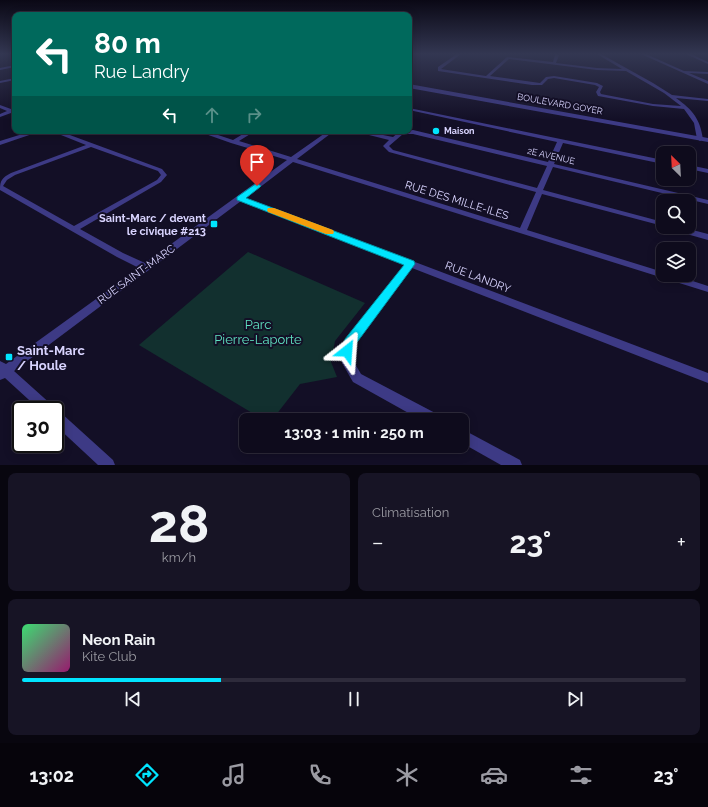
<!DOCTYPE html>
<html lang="fr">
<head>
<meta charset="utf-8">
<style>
	:root { --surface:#0e0b1c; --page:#171425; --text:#f1f3f6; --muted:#9b9ba3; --line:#2e2b3b; --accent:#00e5ff }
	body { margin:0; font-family:Raleway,sans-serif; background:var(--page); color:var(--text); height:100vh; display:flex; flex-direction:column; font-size:15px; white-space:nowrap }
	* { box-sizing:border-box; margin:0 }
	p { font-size:13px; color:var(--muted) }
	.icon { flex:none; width:22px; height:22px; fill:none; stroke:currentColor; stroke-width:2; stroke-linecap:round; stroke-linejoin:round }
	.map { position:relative; height:465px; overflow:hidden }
	.drawer { display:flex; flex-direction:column; gap:8px; padding:8px; background:#08060f; flex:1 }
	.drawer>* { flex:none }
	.top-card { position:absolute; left:12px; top:12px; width:400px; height:122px; border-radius:8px; box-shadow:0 2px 10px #0003,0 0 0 1px var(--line); background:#00695c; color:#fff; overflow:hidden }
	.needle { width:26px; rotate:336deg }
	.buttons { position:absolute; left:656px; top:146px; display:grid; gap:8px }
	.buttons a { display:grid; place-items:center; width:40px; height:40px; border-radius:8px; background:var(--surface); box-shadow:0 2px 10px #0003,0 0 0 1px var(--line); font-size:20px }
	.speed { position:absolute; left:12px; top:401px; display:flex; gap:8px; font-size:20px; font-weight:700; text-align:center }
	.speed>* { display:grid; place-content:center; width:52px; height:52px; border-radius:50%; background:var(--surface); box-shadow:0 2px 10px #0003,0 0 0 1px var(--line); line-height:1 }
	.speed .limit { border:2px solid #111; border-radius:6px; background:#fff; color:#111 }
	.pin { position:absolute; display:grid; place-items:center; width:34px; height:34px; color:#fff; margin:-41px -17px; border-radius:50% 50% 50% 0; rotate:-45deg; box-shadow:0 0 4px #0007 }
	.pin .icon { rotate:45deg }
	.me { position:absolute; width:44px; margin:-22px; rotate:28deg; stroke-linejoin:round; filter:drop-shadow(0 0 3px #0008) }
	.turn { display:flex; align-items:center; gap:14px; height:84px; padding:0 16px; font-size:18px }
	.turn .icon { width:52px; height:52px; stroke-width:2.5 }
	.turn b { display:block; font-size:28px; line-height:34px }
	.lanes { display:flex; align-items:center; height:38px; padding:0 16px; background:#0003; justify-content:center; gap:20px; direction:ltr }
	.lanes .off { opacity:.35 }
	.big { font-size:30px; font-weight:700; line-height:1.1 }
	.drawer .card { flex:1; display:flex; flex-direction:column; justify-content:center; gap:6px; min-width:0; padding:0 14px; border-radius:8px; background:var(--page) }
	.drawer .dial { align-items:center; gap:0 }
	.dial b { font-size:52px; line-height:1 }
	.song { display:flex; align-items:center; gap:12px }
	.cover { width:48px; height:48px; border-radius:6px; background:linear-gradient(135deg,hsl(140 70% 55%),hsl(320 70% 35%)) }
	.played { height:4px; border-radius:2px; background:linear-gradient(90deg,var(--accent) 30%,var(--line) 30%) }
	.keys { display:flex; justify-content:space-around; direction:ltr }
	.heat { display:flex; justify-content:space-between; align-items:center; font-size:22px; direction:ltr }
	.drawer .tiles { flex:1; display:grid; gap:8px; grid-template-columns:1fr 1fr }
	.card:last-child { grid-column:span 2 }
	.trip { position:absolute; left:239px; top:413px; width:230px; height:40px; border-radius:8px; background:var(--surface); box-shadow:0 2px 10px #0003,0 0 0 1px var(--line); font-weight:700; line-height:40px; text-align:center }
	.tabs { display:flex; height:64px; justify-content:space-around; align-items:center; background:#06040b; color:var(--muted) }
	.tabs .icon { width:28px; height:28px }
	.tabs .current { color:var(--accent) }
	.tabs b { font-size:18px; color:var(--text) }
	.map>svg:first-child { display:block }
	.green { fill:#12302f }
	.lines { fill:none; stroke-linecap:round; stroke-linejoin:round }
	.minor { fill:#3d3a85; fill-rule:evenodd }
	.tertiary { fill:#3d3a85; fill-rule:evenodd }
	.route { fill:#00e5ff; stroke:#0095a6 }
	.slow { fill:#f59e0b }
	.poi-dot { fill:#00e5ff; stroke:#130f26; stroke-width:1.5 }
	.labels { text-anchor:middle; stroke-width:4; stroke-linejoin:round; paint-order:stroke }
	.far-street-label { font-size:9px; fill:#d9d4ff; stroke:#130f26 }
	.far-poi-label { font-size:9px; font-weight:bold; fill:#d9d4ff; stroke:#130f26; text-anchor:start }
	.street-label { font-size:11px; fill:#d9d4ff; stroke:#130f26 }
	.poi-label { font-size:11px; font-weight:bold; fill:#d9d4ff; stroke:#130f26; text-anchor:end }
	.near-park-label { font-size:13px; fill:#5fe0c0; stroke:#130f26 }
	.near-poi-label { font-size:13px; font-weight:bold; fill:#d9d4ff; stroke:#130f26; text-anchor:start }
</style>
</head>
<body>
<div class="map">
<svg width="708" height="465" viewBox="0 0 708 465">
	<rect width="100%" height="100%" fill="#130f26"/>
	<path class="green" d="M 248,252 L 365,303 L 335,341 L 331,362 L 337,377 L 300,384 L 272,420 L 264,420 L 139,345 Z"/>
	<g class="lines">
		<g class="minor">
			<path d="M 457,54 L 461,54 L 441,69 L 486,76 L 507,57 L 553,62 L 555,55 L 554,54 L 559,55 L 556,63 L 597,68 L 622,69 L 597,54 L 601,54 L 653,83 L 672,95 L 708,99 L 708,101 L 676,98 C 693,110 700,119 703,139 L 700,141 L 697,139 L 694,123 L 684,109 L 653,106 L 598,96 L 596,92 L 599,87 L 595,85 L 554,78 L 548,79 L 542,85 L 532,85 L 438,71 L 438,67 ZM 509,59 L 597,70 L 626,71 L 664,93 L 681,106 L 653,104 L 601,94 L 600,92 L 603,86 L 597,83 L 554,76 L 546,77 L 540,83 L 490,76 Z"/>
			<path d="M 641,54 L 646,54 L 684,71 L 708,72 L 708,74 L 689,73 L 708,81 L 708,84 Z"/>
			<path d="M 686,54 L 691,54 L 708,62 L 708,64 Z"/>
			<path d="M 15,65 L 15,67 L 0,70 L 0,68 Z"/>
			<path d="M 15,78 L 15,80 L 0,83 L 0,81 Z"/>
			<path d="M 0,105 L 11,109 L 11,113 L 0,117 L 0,114 L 7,111 L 0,108 Z"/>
			<path d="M 409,108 L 663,160 L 663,164 L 563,143 L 554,164 L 708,200 L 708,204 L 553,167 L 543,190 L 663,222 L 663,226 L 542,194 L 527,230 L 663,272 L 663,275 L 674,275 L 708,286 L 708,292 L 293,162 L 246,198 L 708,373 L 708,383 L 412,268 L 355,345 C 350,357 355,364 361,374 L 439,415 L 440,420 L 421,420 L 353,382 L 342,363 L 341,351 L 346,340 L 405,265 L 241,201 L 14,371 L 53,406 L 55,410 L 60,412 L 113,460 L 115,465 L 98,465 L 55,425 L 55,410 L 40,410 L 5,378 L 0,380 L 0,361 L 6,364 L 139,268 L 117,257 L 0,190 C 0,180 2,178 11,173 L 86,145 L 51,131 L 59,131 L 162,169 L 167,175 L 161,182 L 80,229 L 123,253 L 145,263 L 287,160 L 231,143 L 197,131 L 206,131 L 233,140 L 248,131 L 255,131 L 239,141 L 291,157 L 328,131 L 334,131 L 297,159 L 520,228 L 536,192 L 389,152 L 383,146 L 389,140 L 353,131 L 363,131 L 393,137 L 399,132 L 413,130 L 548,162 L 557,142 L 409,110 ZM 403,134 L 413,134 L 547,166 L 537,188 L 393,150 L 389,146 ZM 91,147 L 158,171 L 161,175 L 157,180 L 74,226 L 3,186 L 7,180 L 15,175 Z"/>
			<path d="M 32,131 L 41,131 L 0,145 L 0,141 Z"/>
			<path d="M 689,165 L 708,169 L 708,173 L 689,169 Z"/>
			<path d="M 668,227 L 681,227 L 708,234 L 708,240 L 669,229 Z"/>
			<path d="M 462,429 L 520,460 L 522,465 L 501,465 L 462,443 Z"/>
		</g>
		<path class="tertiary" d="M 409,84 L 708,138 L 708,142 L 409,88 Z"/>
	</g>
	<linearGradient id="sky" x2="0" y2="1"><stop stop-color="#0a0815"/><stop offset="0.45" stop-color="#333752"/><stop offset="1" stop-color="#333752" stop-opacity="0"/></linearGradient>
	<rect width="708" height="120" fill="url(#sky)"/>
	<path class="route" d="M 257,183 L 261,186 L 260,187 L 246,198 L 414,261 L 415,264 L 355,345 L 352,355 L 347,357 L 343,355 L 341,351 L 345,339 L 404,265 L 237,200 L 237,197 Z"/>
	<path class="slow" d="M 268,208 L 274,208 L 333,230 L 334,232 L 333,234 L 326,234 L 268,212 L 267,210 Z"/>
	<g class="poi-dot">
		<circle cx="436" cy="131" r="4"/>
		<rect x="210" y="220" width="8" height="8" rx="2"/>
		<rect x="5" y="353" width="8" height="8" rx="2"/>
	</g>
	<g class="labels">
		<g class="far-street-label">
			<text transform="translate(560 104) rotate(10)" y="3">BOULEVARD GOYER</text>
			<text transform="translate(551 156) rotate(13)" y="3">2E AVENUE</text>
		</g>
		<g class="far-poi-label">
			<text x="444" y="134">Maison</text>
		</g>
		<g class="street-label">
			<text transform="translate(457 200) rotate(17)" y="4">RUE DES MILLE-ILES</text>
			<text transform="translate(136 274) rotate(-36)" y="4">RUE SAINT-MARC</text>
			<text transform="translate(478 277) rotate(21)" y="4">RUE LANDRY</text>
		</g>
		<g class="poi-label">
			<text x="206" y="222">Saint-Marc / devant<tspan x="206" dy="13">le civique #213</tspan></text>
		</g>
		<g class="near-park-label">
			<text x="258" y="329">Parc<tspan x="258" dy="15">Pierre-Laporte</tspan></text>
		</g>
		<g class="near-poi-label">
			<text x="17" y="355">Saint-Marc<tspan x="17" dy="15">/ Houle</tspan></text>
		</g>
	</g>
</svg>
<div class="buttons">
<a><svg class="needle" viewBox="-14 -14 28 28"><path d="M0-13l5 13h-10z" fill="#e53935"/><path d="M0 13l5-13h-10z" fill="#9b9ba3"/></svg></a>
<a><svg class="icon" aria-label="search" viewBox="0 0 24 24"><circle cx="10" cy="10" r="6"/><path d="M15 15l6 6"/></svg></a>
<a><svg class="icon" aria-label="layers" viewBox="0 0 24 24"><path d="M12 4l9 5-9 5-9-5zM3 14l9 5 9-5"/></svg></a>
</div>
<div class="speed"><div class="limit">30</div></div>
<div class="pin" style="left:257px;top:186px;background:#d93025"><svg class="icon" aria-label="arrive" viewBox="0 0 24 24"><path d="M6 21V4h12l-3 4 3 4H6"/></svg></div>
<svg class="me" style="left:347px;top:351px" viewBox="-20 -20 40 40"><path d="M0-17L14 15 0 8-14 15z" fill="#00e5ff" stroke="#fff" stroke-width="4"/></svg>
<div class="trip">13:03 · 1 min · 250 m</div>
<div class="top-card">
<div class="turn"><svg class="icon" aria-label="left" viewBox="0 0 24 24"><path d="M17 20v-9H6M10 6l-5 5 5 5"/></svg><div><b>80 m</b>Rue Landry</div></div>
<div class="lanes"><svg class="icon" aria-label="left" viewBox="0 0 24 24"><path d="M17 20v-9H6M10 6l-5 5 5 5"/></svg><svg class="icon off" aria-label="ahead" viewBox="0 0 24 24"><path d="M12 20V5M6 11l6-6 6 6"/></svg><svg class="icon off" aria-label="right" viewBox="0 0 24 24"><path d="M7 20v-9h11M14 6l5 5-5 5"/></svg></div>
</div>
</div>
<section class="drawer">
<div class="tiles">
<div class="card dial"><b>28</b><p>km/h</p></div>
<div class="card"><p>Climatisation</p>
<div class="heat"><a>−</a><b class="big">23°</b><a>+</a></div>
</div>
<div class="card">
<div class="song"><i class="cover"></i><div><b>Neon Rain</b><p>Kite Club</p></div></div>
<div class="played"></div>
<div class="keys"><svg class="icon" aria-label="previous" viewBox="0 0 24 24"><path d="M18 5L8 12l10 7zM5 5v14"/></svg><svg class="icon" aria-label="pause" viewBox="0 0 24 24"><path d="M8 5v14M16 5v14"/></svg><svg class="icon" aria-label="next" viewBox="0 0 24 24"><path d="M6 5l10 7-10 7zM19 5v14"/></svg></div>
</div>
</div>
</section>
<nav class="tabs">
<b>13:02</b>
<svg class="icon current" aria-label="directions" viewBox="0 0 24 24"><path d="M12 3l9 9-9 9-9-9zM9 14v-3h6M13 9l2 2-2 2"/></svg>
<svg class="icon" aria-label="music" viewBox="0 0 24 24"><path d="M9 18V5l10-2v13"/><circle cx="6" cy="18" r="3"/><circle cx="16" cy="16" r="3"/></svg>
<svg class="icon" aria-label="phone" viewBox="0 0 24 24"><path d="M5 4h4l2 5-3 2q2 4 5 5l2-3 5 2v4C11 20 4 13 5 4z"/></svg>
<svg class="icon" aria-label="climate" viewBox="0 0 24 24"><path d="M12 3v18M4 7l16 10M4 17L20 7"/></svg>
<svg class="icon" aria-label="car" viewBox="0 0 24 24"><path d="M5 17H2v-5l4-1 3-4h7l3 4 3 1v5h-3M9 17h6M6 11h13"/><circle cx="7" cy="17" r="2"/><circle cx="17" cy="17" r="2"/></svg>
<svg class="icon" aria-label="filters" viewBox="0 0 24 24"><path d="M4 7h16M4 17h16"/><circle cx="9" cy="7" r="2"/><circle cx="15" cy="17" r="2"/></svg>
<b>23°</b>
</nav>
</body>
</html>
